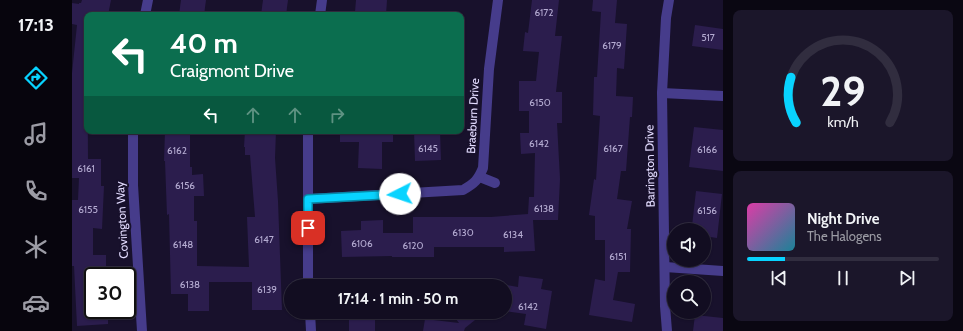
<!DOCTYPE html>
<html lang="en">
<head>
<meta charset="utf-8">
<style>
	:root { --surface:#120d21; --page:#1b162a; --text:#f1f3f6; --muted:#9c9ca5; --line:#312d3f; --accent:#08d3ff }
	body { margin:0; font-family:Cabin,sans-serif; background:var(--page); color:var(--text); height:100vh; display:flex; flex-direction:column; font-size:15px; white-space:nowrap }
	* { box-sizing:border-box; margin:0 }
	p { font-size:13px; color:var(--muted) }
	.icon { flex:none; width:22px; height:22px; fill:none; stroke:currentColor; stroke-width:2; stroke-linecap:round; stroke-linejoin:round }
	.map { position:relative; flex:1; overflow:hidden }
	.side { display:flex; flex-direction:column; gap:10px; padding:10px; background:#0a0712; width:240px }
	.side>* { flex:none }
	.hud { position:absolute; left:12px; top:12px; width:380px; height:122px; border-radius:8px; box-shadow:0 1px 3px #0004,0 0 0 1px var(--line); background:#0b6e4f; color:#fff; overflow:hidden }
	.buttons { position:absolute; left:595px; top:223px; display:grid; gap:8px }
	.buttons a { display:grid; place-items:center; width:44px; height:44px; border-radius:50%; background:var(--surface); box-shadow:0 1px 3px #0004,0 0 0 1px var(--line); font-size:20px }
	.speed { position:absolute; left:12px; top:267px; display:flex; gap:8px; font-size:20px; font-weight:700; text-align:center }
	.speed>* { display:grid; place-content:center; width:52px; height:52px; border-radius:50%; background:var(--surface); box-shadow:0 1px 3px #0004,0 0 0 1px var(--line); line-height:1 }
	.speed .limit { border:2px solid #111; border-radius:6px; background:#fff; color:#111 }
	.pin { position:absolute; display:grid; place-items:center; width:34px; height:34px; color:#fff; margin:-17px; border-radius:8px; box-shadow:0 2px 6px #0006 }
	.me { position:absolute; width:44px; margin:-22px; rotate:266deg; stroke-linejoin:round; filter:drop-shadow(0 0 3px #0008) }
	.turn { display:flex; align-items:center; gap:14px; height:84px; padding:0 20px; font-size:18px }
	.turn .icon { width:52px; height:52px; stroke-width:2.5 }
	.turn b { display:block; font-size:28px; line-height:34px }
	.lanes { display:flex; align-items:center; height:38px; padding:0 20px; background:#0003; justify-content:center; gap:20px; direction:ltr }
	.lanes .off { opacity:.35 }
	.side .tile { flex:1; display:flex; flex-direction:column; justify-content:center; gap:6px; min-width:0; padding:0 14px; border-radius:8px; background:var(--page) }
	.side .dial { align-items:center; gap:0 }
	.dial svg { height:104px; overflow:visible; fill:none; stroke:var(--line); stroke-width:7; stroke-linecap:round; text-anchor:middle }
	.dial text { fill:var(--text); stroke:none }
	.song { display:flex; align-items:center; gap:12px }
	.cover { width:48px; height:48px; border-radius:6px; background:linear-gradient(135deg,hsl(320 70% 55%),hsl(190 70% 35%)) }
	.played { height:4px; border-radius:2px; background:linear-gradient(90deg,var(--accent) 20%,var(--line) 20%) }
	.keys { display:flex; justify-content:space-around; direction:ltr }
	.trip { position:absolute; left:212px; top:279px; width:228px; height:40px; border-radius:20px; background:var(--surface); box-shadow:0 1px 3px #0004,0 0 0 1px var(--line); font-weight:700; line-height:40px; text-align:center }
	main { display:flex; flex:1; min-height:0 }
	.dock { display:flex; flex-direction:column; width:72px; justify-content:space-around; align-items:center; background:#07050d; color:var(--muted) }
	.dock .icon { width:28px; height:28px }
	.dock .active { color:var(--accent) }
	.dock b { font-size:18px; color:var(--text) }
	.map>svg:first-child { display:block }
	.building { fill:#2b1d4d }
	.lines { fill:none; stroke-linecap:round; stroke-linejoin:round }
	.minor { stroke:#463c8b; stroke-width:10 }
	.route-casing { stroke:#0589a6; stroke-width:10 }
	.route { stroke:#08d3ff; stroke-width:7 }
	.labels { text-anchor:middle; stroke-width:4; stroke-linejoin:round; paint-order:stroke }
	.number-label { font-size:10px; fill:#b5acd2 }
	.street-label { font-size:12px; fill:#e3dcff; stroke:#18112c }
</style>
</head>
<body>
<main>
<nav class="dock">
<b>17:13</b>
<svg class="icon active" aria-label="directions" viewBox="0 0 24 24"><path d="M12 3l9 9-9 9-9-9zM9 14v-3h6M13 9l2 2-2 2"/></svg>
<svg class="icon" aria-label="music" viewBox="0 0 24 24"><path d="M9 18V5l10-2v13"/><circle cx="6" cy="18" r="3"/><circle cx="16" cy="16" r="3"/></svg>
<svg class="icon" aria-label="phone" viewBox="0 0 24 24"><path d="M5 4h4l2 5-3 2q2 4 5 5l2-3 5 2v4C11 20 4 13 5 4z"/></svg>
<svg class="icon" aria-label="climate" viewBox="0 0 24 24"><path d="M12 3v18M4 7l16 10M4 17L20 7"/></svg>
<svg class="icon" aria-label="car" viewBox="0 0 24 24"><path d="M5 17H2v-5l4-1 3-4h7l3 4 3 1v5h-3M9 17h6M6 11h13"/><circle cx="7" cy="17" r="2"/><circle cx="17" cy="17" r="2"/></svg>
</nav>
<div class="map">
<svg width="651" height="331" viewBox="0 0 651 331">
	<rect width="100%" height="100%" fill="#18112c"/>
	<g class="building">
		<path d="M 10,0 L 39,0 L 36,15 L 15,15 L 16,159 L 29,159 L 29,186 L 32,186 L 30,229 L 21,228 L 21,255 L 34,255 L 34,276 L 21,276 L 21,310 L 36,310 L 36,324 L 5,326 L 2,266 L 0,266 L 0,200 L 6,200 L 7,178 L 0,178 L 0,73 L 5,25 L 0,24 L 0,3 L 7,4 L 7,3 L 9,3 Z"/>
		<path d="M 109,0 L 134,0 L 132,15 L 107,15 Z"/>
		<path d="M 191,0 L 216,0 L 214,15 L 189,15 Z"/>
		<path d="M 284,0 L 315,0 L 314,15 L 283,12 Z"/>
		<path d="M 460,0 L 487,0 L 483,36 L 490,36 L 484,92 L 490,92 L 490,123 L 485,123 L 488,179 L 486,220 L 461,220 L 463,251 L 432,252 L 432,247 L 362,247 L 362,257 L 320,257 L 320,256 L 270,257 L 269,231 L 289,230 L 289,221 L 311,220 L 311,233 L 341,233 L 341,217 L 419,217 L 456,214 L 457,197 L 462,197 L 463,153 L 449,154 L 448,133 L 457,133 L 457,111 L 447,111 L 447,81 L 464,81 L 467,52 L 451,51 L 453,32 L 456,33 Z"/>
		<path d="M 521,0 L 545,0 L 543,23 L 555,24 L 552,69 L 545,68 L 544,96 L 561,97 L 560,117 L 558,117 L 554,171 L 549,171 L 545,199 L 560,201 L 555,229 L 559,229 L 558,272 L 546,272 L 541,300 L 563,304 L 560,322 L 517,315 L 523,279 L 533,281 L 533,240 L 523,240 L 523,216 L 517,215 L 522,179 L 524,180 L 528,116 L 521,115 L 522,77 L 525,77 L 529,12 L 520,11 Z"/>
		<path d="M 623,25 L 651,29 L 651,50 L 620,46 Z"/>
		<path d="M 622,127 L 651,130 L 651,171 L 617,167 Z"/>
		<path d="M 93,131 L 118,131 L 118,167 L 120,167 L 120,175 L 131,174 L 132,196 L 122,196 L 122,221 L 125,221 L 125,266 L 177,267 L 175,217 L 183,217 L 178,155 L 173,155 L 173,147 L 172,147 L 173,131 L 204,131 L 203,158 L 206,201 L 210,310 L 180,310 L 180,282 L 137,282 L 137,311 L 116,311 L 116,294 L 99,294 L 97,214 L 95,215 L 93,161 L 92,161 Z"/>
		<path d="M 268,131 L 321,131 L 321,142 L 310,142 L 310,169 L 286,168 L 287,142 L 268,142 Z"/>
		<path d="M 342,131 L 368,131 L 369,160 L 343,161 Z"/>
		<path d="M 624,191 L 650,194 L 645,238 L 632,236 L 632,230 L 627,230 L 628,227 L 620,226 Z"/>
		<path d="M 447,276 L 471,279 L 469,289 L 480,291 L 474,329 L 452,325 L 454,314 L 433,311 L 433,301 L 435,285 L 446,287 Z"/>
		<rect x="277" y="312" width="26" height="19"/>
		<path d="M 379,312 L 413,312 L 393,328 L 392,331 L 351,331 L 353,319 L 387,323 Z"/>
		<path d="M 623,315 L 651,318 L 651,331 L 621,331 Z"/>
	</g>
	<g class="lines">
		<g class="minor">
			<path d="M 73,15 L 76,0"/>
			<path d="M 248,15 L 250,0"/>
			<path d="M 590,93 L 651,96"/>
			<path d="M 61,131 L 61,185 L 70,331"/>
			<path d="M 236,131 L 236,286"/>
			<path d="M 408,177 L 423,183"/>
			<path d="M 236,199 L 391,190 C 403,183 406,180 411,168 L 417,69 L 426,0"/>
			<path d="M 593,267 L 651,271"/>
			<path d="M 238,312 L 239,331"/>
			<path d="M 595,331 L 593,306 L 590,93 L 594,18 L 597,0"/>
		</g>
	</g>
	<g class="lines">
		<defs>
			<path id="route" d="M 236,228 L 236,199 L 328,194"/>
		</defs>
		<use href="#route" class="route-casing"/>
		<use href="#route" class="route"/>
	</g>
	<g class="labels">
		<g class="number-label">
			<text x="472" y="16">6172</text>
			<text x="636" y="41">517</text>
			<text x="540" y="49">6179</text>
			<text x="468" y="106">6150</text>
			<text x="467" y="147">6142</text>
			<text x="356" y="152">6145</text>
			<text x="541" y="152">6167</text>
			<text x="635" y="153">6166</text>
			<text x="105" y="154">6162</text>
			<text x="14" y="172">6161</text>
			<text x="113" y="189">6156</text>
			<text x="472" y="212">6138</text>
			<text x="16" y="213">6155</text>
			<text x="635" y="214">6156</text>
			<text x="391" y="236">6130</text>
			<text x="441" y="238">6134</text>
			<text x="192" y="243">6147</text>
			<text x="290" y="247">6106</text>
			<text x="111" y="248">6148</text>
			<text x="341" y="249">6120</text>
			<text x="546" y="260">6151</text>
			<text x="118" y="288">6138</text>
			<text x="195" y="293">6139</text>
			<text x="456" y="310">6142</text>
		</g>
		<g class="street-label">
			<text transform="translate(401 116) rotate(-87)" y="4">Braeburn Drive</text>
			<text transform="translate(578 166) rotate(-91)" y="4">Barrington Drive</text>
			<text transform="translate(50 220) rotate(-93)" y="4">Covington Way</text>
		</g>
	</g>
</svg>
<div class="buttons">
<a><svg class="icon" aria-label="sound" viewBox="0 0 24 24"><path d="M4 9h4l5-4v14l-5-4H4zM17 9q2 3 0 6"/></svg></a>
<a><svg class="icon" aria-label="search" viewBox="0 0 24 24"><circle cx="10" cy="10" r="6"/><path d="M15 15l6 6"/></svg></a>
</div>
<div class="speed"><div class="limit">30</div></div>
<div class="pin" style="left:236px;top:228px;background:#d93025"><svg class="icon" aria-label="arrive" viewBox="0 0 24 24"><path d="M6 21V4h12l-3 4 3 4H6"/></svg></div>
<svg class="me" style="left:328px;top:194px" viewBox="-20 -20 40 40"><circle r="19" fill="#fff"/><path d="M0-13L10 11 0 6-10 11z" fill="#08d3ff"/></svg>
<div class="trip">17:14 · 1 min · 50 m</div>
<div class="hud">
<div class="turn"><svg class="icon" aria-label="left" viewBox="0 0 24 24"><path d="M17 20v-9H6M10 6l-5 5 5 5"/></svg><div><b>40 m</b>Craigmont Drive</div></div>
<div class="lanes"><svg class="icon" aria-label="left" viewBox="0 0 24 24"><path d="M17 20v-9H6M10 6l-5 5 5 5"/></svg><svg class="icon off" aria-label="ahead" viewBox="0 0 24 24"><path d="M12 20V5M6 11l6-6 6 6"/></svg><svg class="icon off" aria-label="ahead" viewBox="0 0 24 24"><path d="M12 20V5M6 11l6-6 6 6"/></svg><svg class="icon off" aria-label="right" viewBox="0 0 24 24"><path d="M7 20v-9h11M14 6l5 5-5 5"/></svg></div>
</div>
</div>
<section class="side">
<div class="tile dial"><svg viewBox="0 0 100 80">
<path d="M14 69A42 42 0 1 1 86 69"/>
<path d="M14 69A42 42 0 0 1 10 34" stroke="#08d3ff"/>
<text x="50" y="56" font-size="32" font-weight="700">29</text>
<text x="50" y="72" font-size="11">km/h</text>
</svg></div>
<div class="tile">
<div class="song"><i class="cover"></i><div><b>Night Drive</b><p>The Halogens</p></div></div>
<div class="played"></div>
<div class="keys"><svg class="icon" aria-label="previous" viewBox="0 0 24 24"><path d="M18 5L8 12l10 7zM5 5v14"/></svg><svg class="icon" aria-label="pause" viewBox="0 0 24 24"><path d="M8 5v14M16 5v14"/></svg><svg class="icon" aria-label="next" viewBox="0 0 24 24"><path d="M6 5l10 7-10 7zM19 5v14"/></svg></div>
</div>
</section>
</main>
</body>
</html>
